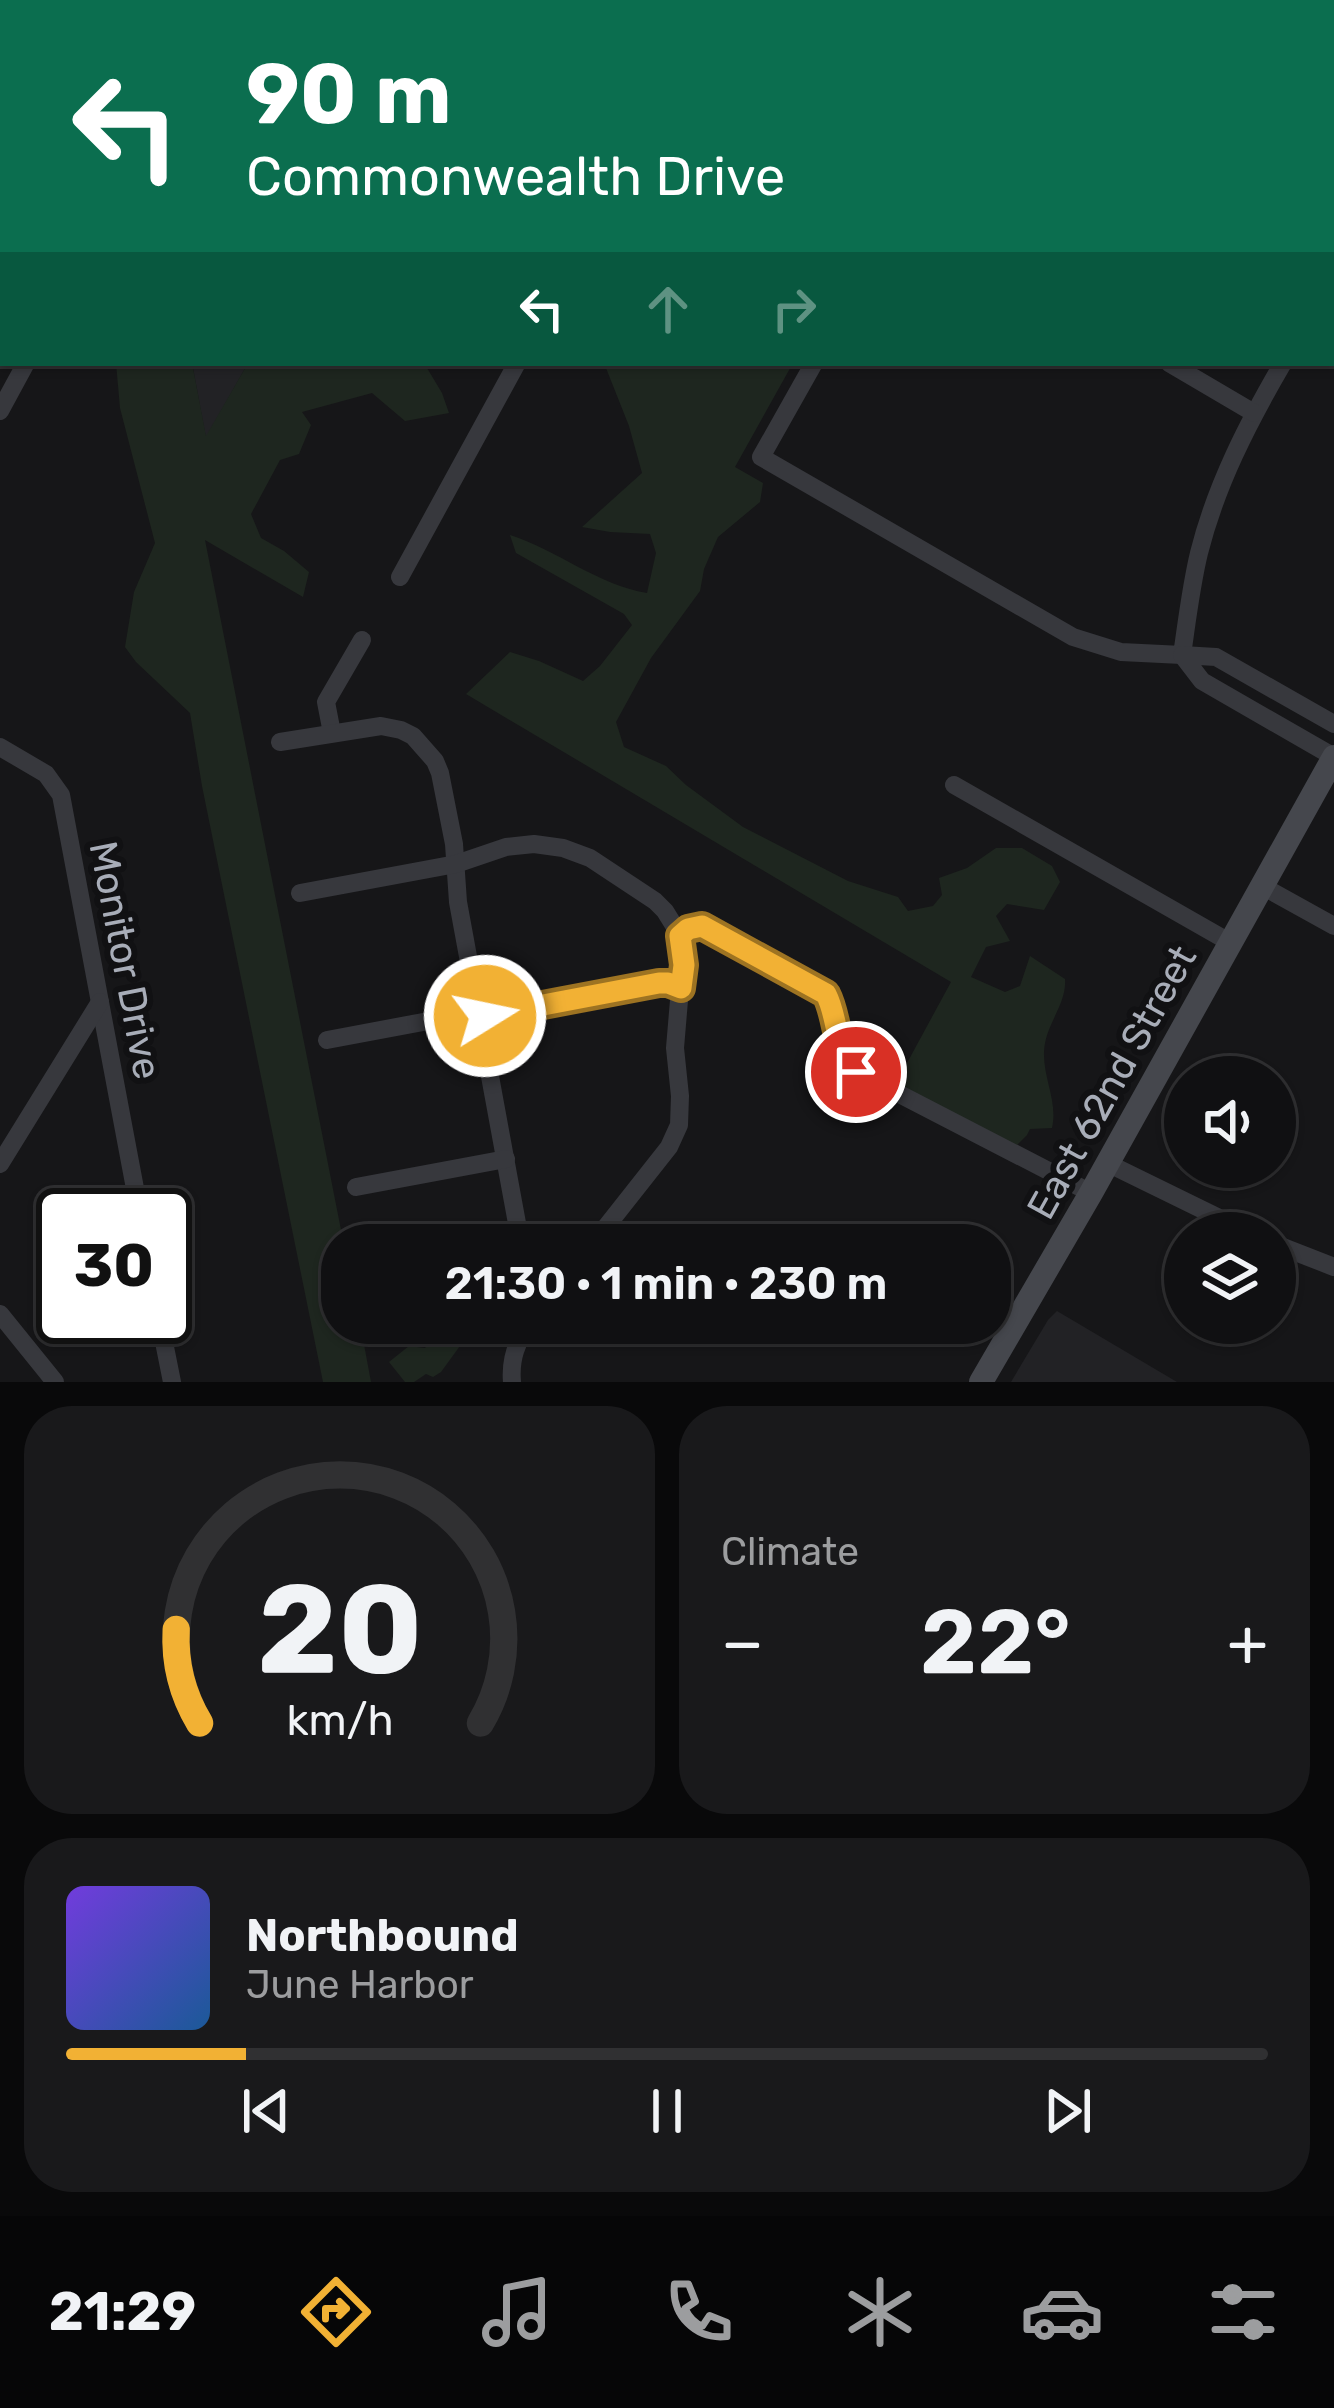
<!DOCTYPE html>
<html lang="en">
<head>
<meta charset="utf-8">
<style>
	:root { --surface:#101012; --page:#19191b; --text:#f1f3f6; --muted:#9c9d9f; --line:#303032; --accent:#f2b134 }
	body { margin:0; font-family:Rubik,sans-serif; background:var(--page); color:var(--text); height:100vh; display:flex; flex-direction:column; font-size:45px; white-space:nowrap }
	* { box-sizing:border-box; margin:0 }
	p { font-size:39px; color:var(--muted) }
	.icon { flex:none; width:66px; height:66px; fill:none; stroke:currentColor; stroke-width:2; stroke-linecap:round; stroke-linejoin:round }
	.map { position:relative; height:1382px; overflow:hidden }
	.panel { display:flex; flex-direction:column; gap:24px; padding:24px; background:#09090a; flex:1 }
	.panel>* { flex:none }
	.guide { position:absolute; left:0px; top:0px; width:1335px; height:366px; box-shadow:0 3px 9px #0004,0 0 0 3px var(--line); background:#0b6e4f; color:#fff; overflow:hidden }
	.controls { position:absolute; left:1164px; top:1056px; display:grid; gap:24px }
	.controls a { display:grid; place-items:center; width:132px; height:132px; border-radius:50%; background:var(--surface); box-shadow:0 3px 9px #0004,0 0 0 3px var(--line); font-size:60px }
	.speed { position:absolute; left:36px; top:1188px; display:flex; gap:24px; font-size:60px; font-weight:700; text-align:center }
	.speed>* { display:grid; place-content:center; width:156px; height:156px; border-radius:50%; background:var(--surface); box-shadow:0 3px 9px #0004,0 0 0 3px var(--line); line-height:1 }
	.speed .limit { border:6px solid #111; border-radius:18px; background:#fff; color:#111 }
	.pin { position:absolute; display:grid; place-items:center; width:102px; height:102px; color:#fff; margin:-51px; border:6px solid #fff; border-radius:50%; box-shadow:0 3px 12px #0007 }
	.me { position:absolute; width:132px; margin:-66px; rotate:80deg; stroke-linejoin:round; filter:drop-shadow(0 0 9px #0008) }
	.turn { display:flex; align-items:center; gap:42px; height:252px; padding:0 48px; font-size:54px }
	.turn .icon { width:156px; height:156px; stroke-width:2.5 }
	.turn b { display:block; font-size:84px; line-height:102px }
	.lanes { display:flex; align-items:center; height:114px; padding:0 48px; background:#0003; justify-content:center; gap:60px; direction:ltr }
	.lanes .off { opacity:.35 }
	.big { font-size:90px; font-weight:600; line-height:1.1 }
	.panel .tile { flex:1; display:flex; flex-direction:column; justify-content:center; gap:18px; min-width:0; padding:0 42px; border-radius:48px; background:var(--page) }
	.panel .dial { align-items:center; gap:0 }
	.dial svg { height:312px; overflow:visible; fill:none; stroke:var(--line); stroke-width:7; stroke-linecap:round; text-anchor:middle }
	.dial text { fill:var(--text); stroke:none }
	.song { display:flex; align-items:center; gap:36px }
	.cover { width:144px; height:144px; border-radius:18px; background:linear-gradient(135deg,hsl(260 70% 55%),hsl(210 70% 35%)) }
	.played { height:12px; border-radius:6px; background:linear-gradient(90deg,var(--accent) 15%,var(--line) 15%) }
	.keys { display:flex; justify-content:space-around; direction:ltr }
	.heat { display:flex; justify-content:space-between; align-items:center; font-size:66px; direction:ltr }
	.panel .tiles { flex:1; display:grid; gap:24px; grid-template-columns:1fr 1fr }
	.tile:last-child { grid-column:span 2 }
	.trip { position:absolute; left:321px; top:1224px; width:690px; height:120px; border-radius:48px; background:var(--surface); box-shadow:0 3px 9px #0004,0 0 0 3px var(--line); font-weight:600; line-height:120px; text-align:center }
	.dock { display:flex; height:192px; justify-content:space-around; align-items:center; background:#060607; color:var(--muted) }
	.dock .icon { width:84px; height:84px }
	.dock .on { color:var(--accent) }
	.dock b { font-size:54px; color:var(--text) }
	.map>svg:first-child { display:block }
	.built { fill:#222225 }
	.green { fill:#1e261f }
	.lines { fill:none; stroke-linecap:round; stroke-linejoin:round }
	.street { stroke:#37383d; stroke-width:18 }
	.secondary { stroke:#45474d; stroke-width:24 }
	.route-casing { stroke:#9d7322; stroke-width:30 }
	.route { stroke:#f2b134; stroke-width:21 }
	.labels { text-anchor:middle; stroke-width:12; stroke-linejoin:round; paint-order:stroke }
	.street-label { font-size:39px; fill:#a8adb8; stroke:#111113 }
</style>
</head>
<body>
<div class="map">
<svg width="1334" height="1382" viewBox="0 0 1334 1382">
	<rect width="100%" height="100%" fill="#161618"/>
	<g class="built">
		<path d="M 123,0 L 450,0 L 449,3 L 124,3 Z"/>
		<path d="M 1084,0 L 1334,0 L 1334,298 L 1332,3 L 1084,3 Z"/>
		<path d="M 192,363 L 248,363 L 206,438 Z"/>
		<path d="M 1057,1311 L 1177,1382 L 1011,1382 L 1048,1320 Z"/>
	</g>
	<g class="green">
		<path d="M 0,0 L 123,0 L 124,3 L 3,3 L 3,190 L 0,188 Z"/>
		<path d="M 116,363 L 192,363 L 206,436 L 248,363 L 424,363 L 442,393 L 449,413 L 405,421 L 372,393 L 302,412 L 311,425 L 299,454 L 280,460 L 251,514 L 261,538 L 284,551 L 309,572 L 303,597 L 205,540 L 344,1245 L 342,1245 L 342,1323 L 360,1323 L 371,1382 L 323,1382 L 202,786 L 190,713 L 136,662 L 125,647 L 134,592 L 155,543 L 120,408 Z"/>
		<path d="M 604,363 L 754,363 L 768,367 L 773,363 L 793,363 L 735,467 L 763,483 L 760,502 L 718,537 L 704,569 L 700,591 L 651,658 L 616,722 L 624,747 L 666,766 L 686,785 L 743,827 L 848,881 L 898,897 L 908,911 L 933,906 L 942,895 L 939,878 L 967,868 L 996,848 L 1022,848 L 1052,866 L 1060,882 L 1044,910 L 1007,904 L 996,916 L 1010,941 L 986,947 L 971,977 L 1005,992 L 1020,986 L 1030,956 L 1065,979 C 1067,1005 1045,1024 1044,1052 C 1043,1078 1058,1102 1052,1128 L 1030,1129 L 1027,1135 L 1005,1157 L 888,1098 L 951,982 L 466,694 L 510,652 L 539,661 L 583,681 L 600,666 L 632,625 L 624,614 L 516,553 L 510,535 C 557,550 598,585 647,593 L 656,553 L 650,534 L 610,532 L 582,527 L 642,473 L 629,426 Z"/>
		<path d="M 444,1324 L 465,1339 L 441,1372 L 433,1377 L 426,1374 L 414,1382 L 405,1382 L 389,1362 L 409,1346 L 425,1348 Z"/>
	</g>
	<g class="lines">
		<g class="street">
			<path d="M 280,3 L 282,0"/>
			<path d="M 711,3 L 712,0"/>
			<path d="M 814,363 L 761,457 L 1073,637 L 1121,652 L 1182,655 C 1187,621 1191,586 1199,553 C 1216,485 1248,423 1283,363"/>
			<path d="M 1169,363 L 1254,413"/>
			<path d="M 0,411 L 26,363"/>
			<path d="M 400,577 L 517,363"/>
			<path d="M 332,733 L 326,702 L 362,640"/>
			<path d="M 280,742 L 381,726 L 401,730 L 413,736 L 435,761 L 440,773 L 454,844 L 458,902 L 521,1245"/>
			<path d="M 0,747 L 46,774 L 61,795 L 140,1215"/>
			<path d="M 1334,757 L 1202,681 L 1182,655 L 1216,657 L 1334,724"/>
			<path d="M 954,785 L 1231,943"/>
			<path d="M 1262,886 L 1334,926"/>
			<path d="M 300,893 L 456,864 L 506,847 L 534,844 L 563,848 L 590,858 L 655,901 L 665,911 L 678,932 L 683,953 L 675,1048 L 680,1096 L 679,1125 L 669,1147 L 598,1237 L 521,1243"/>
			<path d="M 680,936 L 694,927 L 708,928 L 822,990 C 841,1013 833,1047 853,1070 L 1091,1193"/>
			<path d="M 327,1040 L 466,1014 L 489,1016 L 659,983 L 671,983 L 681,988"/>
			<path d="M 1107,1163 L 1250,1233"/>
			<path d="M 0,1164 L 100,1002"/>
			<path d="M 356,1187 L 506,1159"/>
			<path d="M 1275,1244 L 1334,1267"/>
			<path d="M 0,1314 L 55,1382"/>
			<path d="M 159,1317 L 172,1382"/>
			<path d="M 512,1382 C 510,1359 516,1341 531,1323"/>
		</g>
		<path class="secondary" d="M 981,1382 L 1091,1193 L 1334,757"/>
	</g>
	<g class="lines">
		<defs>
			<path id="route" d="M 485,1016 L 659,983 L 668,983 L 681,988 L 684,965 L 680,936 L 688,929 L 702,926 L 826,994 C 839,1019 834,1050 856,1072"/>
		</defs>
		<use href="#route" class="route-casing"/>
		<use href="#route" class="route"/>
	</g>
	<g class="labels">
		<g class="street-label">
			<text transform="translate(126 960) rotate(79)" y="14">Monitor Drive</text>
			<text transform="translate(1111 1082) rotate(-61)" y="14">East 62nd Street</text>
		</g>
	</g>
</svg>
<div class="controls">
<a><svg class="icon" aria-label="sound" viewBox="0 0 24 24"><path d="M4 9h4l5-4v14l-5-4H4zM17 9q2 3 0 6"/></svg></a>
<a><svg class="icon" aria-label="layers" viewBox="0 0 24 24"><path d="M12 4l9 5-9 5-9-5zM3 14l9 5 9-5"/></svg></a>
</div>
<div class="speed"><div class="limit">30</div></div>
<div class="pin" style="left:856px;top:1072px;background:#d93025"><svg class="icon" aria-label="arrive" viewBox="0 0 24 24"><path d="M6 21V4h12l-3 4 3 4H6"/></svg></div>
<svg class="me" style="left:485px;top:1016px" viewBox="-20 -20 40 40"><circle r="17" fill="#f2b134" stroke="#fff" stroke-width="3"/><path d="M0-11L8 9 0 5-8 9z" fill="#fff"/></svg>
<div class="trip">21:30 · 1 min · 230 m</div>
<div class="guide">
<div class="turn"><svg class="icon" aria-label="left" viewBox="0 0 24 24"><path d="M17 20v-9H6M10 6l-5 5 5 5"/></svg><div><b>90 m</b>Commonwealth Drive</div></div>
<div class="lanes"><svg class="icon" aria-label="left" viewBox="0 0 24 24"><path d="M17 20v-9H6M10 6l-5 5 5 5"/></svg><svg class="icon off" aria-label="ahead" viewBox="0 0 24 24"><path d="M12 20V5M6 11l6-6 6 6"/></svg><svg class="icon off" aria-label="right" viewBox="0 0 24 24"><path d="M7 20v-9h11M14 6l5 5-5 5"/></svg></div>
</div>
</div>
<section class="panel">
<div class="tiles">
<div class="tile dial"><svg viewBox="0 0 100 80">
<path d="M14 69A42 42 0 1 1 86 69"/>
<path d="M14 69A42 42 0 0 1 8 45" stroke="#f2b134"/>
<text x="50" y="56" font-size="32" font-weight="700">20</text>
<text x="50" y="72" font-size="11">km/h</text>
</svg></div>
<div class="tile"><p>Climate</p>
<div class="heat"><a>−</a><b class="big">22°</b><a>+</a></div>
</div>
<div class="tile">
<div class="song"><i class="cover"></i><div><b>Northbound</b><p>June Harbor</p></div></div>
<div class="played"></div>
<div class="keys"><svg class="icon" aria-label="previous" viewBox="0 0 24 24"><path d="M18 5L8 12l10 7zM5 5v14"/></svg><svg class="icon" aria-label="pause" viewBox="0 0 24 24"><path d="M8 5v14M16 5v14"/></svg><svg class="icon" aria-label="next" viewBox="0 0 24 24"><path d="M6 5l10 7-10 7zM19 5v14"/></svg></div>
</div>
</div>
</section>
<nav class="dock">
<b>21:29</b>
<svg class="icon on" aria-label="directions" viewBox="0 0 24 24"><path d="M12 3l9 9-9 9-9-9zM9 14v-3h6M13 9l2 2-2 2"/></svg>
<svg class="icon" aria-label="music" viewBox="0 0 24 24"><path d="M9 18V5l10-2v13"/><circle cx="6" cy="18" r="3"/><circle cx="16" cy="16" r="3"/></svg>
<svg class="icon" aria-label="phone" viewBox="0 0 24 24"><path d="M5 4h4l2 5-3 2q2 4 5 5l2-3 5 2v4C11 20 4 13 5 4z"/></svg>
<svg class="icon" aria-label="climate" viewBox="0 0 24 24"><path d="M12 3v18M4 7l16 10M4 17L20 7"/></svg>
<svg class="icon" aria-label="car" viewBox="0 0 24 24"><path d="M5 17H2v-5l4-1 3-4h7l3 4 3 1v5h-3M9 17h6M6 11h13"/><circle cx="7" cy="17" r="2"/><circle cx="17" cy="17" r="2"/></svg>
<svg class="icon" aria-label="filters" viewBox="0 0 24 24"><path d="M4 7h16M4 17h16"/><circle cx="9" cy="7" r="2"/><circle cx="15" cy="17" r="2"/></svg>
</nav>
</body>
</html>
